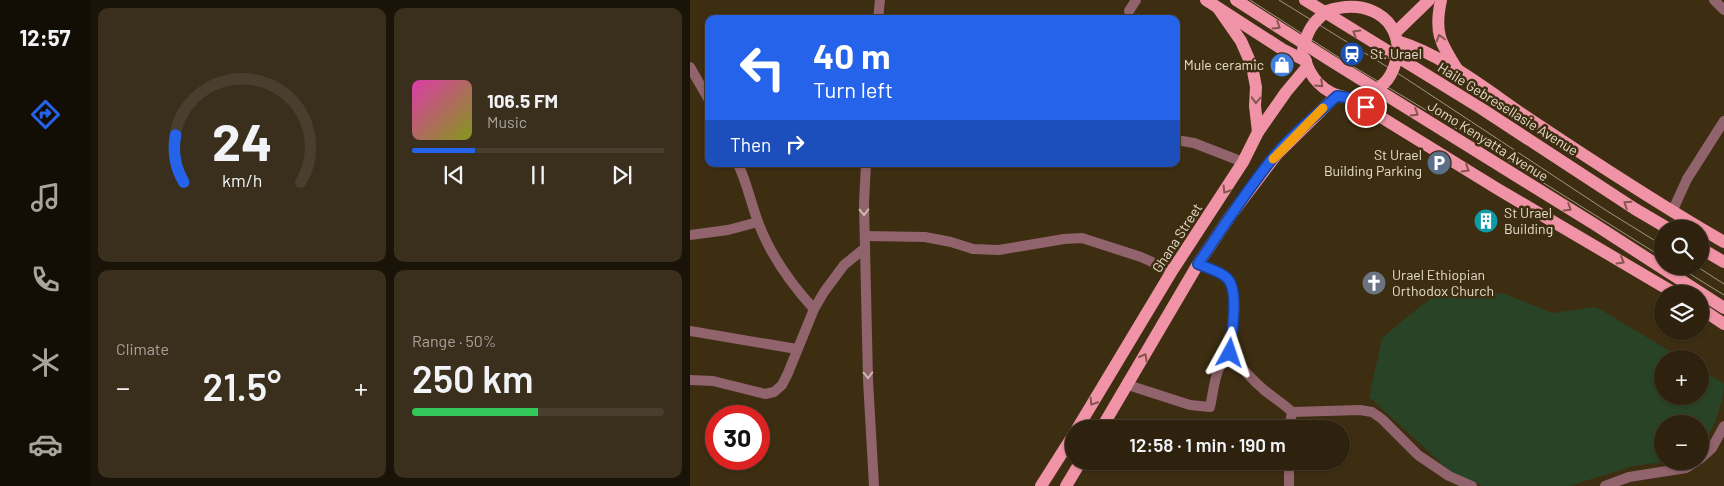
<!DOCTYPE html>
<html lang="en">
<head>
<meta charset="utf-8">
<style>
	:root { --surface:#2e220e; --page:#3a2f1c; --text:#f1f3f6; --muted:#a7a49e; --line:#493f2e; --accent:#2563eb }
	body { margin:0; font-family:Barlow,sans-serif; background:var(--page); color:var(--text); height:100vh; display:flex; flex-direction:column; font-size:19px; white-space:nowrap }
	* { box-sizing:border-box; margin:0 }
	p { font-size:16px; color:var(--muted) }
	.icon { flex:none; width:28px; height:28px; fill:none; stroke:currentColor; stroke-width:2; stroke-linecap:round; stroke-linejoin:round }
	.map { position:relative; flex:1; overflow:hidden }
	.details { display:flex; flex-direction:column; gap:8px; padding:8px; background:#191308; width:600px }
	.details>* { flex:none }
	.hud { position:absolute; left:15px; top:15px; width:475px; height:152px; border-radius:10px; box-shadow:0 1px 4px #0004,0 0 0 1px var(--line); background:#2563eb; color:#fff; overflow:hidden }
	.controls { position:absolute; left:964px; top:220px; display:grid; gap:10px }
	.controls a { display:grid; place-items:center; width:55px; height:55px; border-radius:50%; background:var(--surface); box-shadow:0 1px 4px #0004,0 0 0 1px var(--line); font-size:25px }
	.speed { position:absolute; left:15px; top:405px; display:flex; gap:10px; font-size:25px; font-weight:700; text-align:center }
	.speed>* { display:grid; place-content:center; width:65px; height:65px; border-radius:50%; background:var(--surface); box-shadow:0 1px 4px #0004,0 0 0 1px var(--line); line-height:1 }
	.speed .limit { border:8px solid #d22; background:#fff; color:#111 }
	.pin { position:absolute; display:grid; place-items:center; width:42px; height:42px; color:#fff; margin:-21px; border:2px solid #fff; border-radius:50%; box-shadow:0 1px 5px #0007 }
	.me { position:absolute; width:55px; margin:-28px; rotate:5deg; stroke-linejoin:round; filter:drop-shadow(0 0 4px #0008) }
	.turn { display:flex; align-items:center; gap:18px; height:105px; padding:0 25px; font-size:22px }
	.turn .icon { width:65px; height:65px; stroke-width:2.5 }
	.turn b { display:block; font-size:35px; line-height:42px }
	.then { display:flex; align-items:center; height:48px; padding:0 25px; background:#0003; gap:10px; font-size:19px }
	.big { font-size:38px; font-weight:600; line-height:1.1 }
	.details .widget { flex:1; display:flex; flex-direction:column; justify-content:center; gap:8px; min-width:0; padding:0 18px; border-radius:10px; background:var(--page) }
	.details .dial { align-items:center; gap:0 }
	.dial svg { height:130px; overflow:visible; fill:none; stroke:var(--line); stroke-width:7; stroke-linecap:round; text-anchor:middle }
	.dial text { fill:var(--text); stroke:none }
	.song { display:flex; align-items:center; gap:15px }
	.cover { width:60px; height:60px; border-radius:8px; background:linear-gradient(135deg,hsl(320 70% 55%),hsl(70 70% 35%)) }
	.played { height:5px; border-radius:2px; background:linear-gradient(90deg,var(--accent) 25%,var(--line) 25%) }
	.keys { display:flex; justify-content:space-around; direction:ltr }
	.heat { display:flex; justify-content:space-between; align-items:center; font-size:28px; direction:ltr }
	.charge { height:8px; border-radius:4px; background:linear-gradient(90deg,#34c759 50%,var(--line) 0) }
	.details .tiles { flex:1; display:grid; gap:8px; grid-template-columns:repeat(2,1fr) }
	.trip { position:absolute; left:375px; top:420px; width:285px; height:50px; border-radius:25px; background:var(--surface); box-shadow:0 1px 4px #0004,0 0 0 1px var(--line); font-weight:600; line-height:50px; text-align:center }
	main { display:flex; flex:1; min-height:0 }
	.tab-bar { display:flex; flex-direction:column; width:90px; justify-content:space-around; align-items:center; background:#120e06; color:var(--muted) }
	.tab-bar .icon { width:35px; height:35px }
	.tab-bar .on { color:var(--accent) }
	.tab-bar b { font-size:22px; color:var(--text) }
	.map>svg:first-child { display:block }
	.green { fill:#294326 }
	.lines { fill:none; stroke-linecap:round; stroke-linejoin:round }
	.minor { stroke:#91636c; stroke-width:10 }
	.tertiary { stroke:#91636c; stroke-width:10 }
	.primary { stroke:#f193a6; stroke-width:12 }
	.tram { stroke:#a29681; stroke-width:1 }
	.primary-bridge { stroke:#f193a6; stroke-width:12 }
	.oneway { stroke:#85564d }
	.oneway2 { stroke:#cdb8b0 }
	.route-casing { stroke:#184099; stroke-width:12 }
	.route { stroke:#2563eb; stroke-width:9 }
	.slow { stroke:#f59e0b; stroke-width:9 }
	.labels { text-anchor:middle; stroke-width:5; stroke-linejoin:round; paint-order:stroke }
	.poi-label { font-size:14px; fill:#e7ddcd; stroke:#3d2e12; text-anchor:start }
	.street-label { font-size:14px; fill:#e7ddcd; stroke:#3d2e12 }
</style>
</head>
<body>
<main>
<nav class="tab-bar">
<b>12:57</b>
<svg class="icon on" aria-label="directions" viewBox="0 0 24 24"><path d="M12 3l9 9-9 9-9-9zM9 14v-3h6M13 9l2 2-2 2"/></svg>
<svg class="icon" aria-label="music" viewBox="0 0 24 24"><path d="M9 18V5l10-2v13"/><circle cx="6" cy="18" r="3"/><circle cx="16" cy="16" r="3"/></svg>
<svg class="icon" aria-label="phone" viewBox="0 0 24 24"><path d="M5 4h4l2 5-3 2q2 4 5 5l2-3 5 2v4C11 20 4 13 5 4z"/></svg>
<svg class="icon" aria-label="climate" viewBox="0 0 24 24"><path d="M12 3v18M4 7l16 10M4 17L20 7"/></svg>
<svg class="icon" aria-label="car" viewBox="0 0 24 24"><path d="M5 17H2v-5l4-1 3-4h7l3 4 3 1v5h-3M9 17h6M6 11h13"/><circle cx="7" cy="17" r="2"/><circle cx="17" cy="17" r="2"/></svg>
</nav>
<section class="details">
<div class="tiles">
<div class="widget dial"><svg viewBox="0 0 100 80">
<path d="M14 69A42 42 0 1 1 86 69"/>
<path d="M14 69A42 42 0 0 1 9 40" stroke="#2563eb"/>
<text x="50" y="56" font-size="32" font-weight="700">24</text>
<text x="50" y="72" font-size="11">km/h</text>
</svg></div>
<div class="widget">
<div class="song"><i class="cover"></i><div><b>106.5 FM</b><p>Music</p></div></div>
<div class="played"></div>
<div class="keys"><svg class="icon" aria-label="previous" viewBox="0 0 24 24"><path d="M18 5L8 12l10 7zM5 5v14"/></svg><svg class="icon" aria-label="pause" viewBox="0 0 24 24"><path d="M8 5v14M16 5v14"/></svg><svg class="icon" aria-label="next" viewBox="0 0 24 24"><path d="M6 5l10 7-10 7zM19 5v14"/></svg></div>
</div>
<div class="widget"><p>Climate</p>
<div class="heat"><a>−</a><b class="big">21.5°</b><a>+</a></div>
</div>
<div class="widget"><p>Range · 50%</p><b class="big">250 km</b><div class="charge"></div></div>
</div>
</section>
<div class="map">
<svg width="1034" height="486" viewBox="0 0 1034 486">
	<rect width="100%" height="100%" fill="#3d2e12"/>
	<path class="green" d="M 757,287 L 815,294 L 862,313 L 906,307 L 993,359 L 972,359 L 972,396 L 1010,396 L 1010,369 L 1034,384 C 1034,400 1022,437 1010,446 L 1010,424 L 972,424 L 972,461 L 981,461 L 943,466 L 879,486 L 792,486 L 762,473 L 679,397 L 692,338 L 723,312 Z"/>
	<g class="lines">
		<g class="minor">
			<path d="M 1024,0 L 1034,10"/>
			<path d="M 439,11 L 446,0"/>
			<path d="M 0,67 L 19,100"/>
			<path d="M 486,140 L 504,143 L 553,162"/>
			<path d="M 48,164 C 57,183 61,203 68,222 C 80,254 101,284 124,309"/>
			<path d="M 982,212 L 997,179 L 1034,121"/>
			<path d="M 0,235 L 38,230 L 68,222"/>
			<path d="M 175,236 L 235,237 L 261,242 L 283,249 L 309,250 L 374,239 L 392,238 L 451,257 L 482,271"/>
			<path d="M 508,264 C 517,268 530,271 537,278 C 550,291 541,335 540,353 C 550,366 560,378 573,389 C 582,397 593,403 602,412 L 670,410 L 682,412 L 692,419 L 728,455 L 759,476 L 782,486"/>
			<path d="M 0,331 L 107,349"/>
			<path d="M 0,380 L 23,381 L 75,394 L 84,392 L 92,385 L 98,373 L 124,309 L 134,292 L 154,265 L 175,248"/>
			<path d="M 438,385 L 500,405 L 520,407 C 524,389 525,365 540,353"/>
			<path d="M 599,429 L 602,412"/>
			<path d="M 1010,459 L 1022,448 L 1034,426"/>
			<path d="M 599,486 L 599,461"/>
			<path d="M 915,486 L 939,477 L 996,468 L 1007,461"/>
		</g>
		<g class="tertiary">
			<path d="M 188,19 L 190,0"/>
			<path d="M 176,164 L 174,203 L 178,380 L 184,486"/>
		</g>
		<g class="primary">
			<path d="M 516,0 L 592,49 L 616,61"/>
			<path d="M 546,0 L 638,59 L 904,224 L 1034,308"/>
			<path d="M 615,0 L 792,109 L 945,209 L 979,229"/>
			<path d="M 751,0 C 744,33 750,42 767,69"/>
			<path d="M 528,8 L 551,41 L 562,66 L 566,87 L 565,106 L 568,132"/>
			<path d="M 637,11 C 670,0 705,11 708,49"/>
			<path d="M 705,33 L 739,0"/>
			<path d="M 707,41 C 756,56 799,92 841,120 C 904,162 968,204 1034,242"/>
			<path d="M 615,59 C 620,78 634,93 654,97"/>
			<path d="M 660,98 L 806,188 L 986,294"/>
			<path d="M 1010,248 L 1034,262"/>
			<path d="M 1010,308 L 1034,324"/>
			<path d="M 387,429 L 482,271 L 553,162 L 568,132 L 596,92 L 617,67"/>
			<path d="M 411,429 L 508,264 L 541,215 L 587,154 L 647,95"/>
			<path d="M 351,486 L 384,434"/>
			<path d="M 376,486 L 391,461"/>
		</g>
		<g class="tram">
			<path d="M 560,0 L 659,64 L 761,125 L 972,257"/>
			<path d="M 589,0 L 712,76 L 917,211 L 972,245"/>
			<path d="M 987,266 L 1034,295"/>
			<path d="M 1006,266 L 1034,284"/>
		</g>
		<g class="primary-bridge">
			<path d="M 613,50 C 617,31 622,23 637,11"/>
			<path d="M 674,96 C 696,86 703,77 708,53"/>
		</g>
	</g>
	<defs><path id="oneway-chevron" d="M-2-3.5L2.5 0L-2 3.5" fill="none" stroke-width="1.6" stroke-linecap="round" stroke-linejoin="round" transform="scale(1.25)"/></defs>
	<g class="oneway">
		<use href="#oneway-chevron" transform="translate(587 26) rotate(32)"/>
		<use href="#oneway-chevron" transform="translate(666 33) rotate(-149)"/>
		<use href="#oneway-chevron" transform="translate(750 38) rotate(-105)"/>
		<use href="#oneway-chevron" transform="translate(630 84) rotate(44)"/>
		<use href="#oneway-chevron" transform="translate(566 100) rotate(92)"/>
		<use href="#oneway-chevron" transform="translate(725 113) rotate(32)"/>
		<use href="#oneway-chevron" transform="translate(776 169) rotate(31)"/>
		<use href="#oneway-chevron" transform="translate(536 190) rotate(122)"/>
		<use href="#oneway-chevron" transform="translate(937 204) rotate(-147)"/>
		<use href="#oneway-chevron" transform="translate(878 208) rotate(32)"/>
		<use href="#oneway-chevron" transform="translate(931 261) rotate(30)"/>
		<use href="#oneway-chevron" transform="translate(454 357) rotate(-60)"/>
		<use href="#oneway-chevron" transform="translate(403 402) rotate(122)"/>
	</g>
	<g class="oneway2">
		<use href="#oneway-chevron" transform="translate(174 212) rotate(89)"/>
		<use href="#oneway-chevron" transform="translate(178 375) rotate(88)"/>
	</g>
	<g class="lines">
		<defs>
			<path id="route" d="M 540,353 C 541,335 550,291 537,278 C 530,271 517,268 508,264 C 533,227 558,188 586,154 C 604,133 627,114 647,96 L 660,98 L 676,107"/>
		</defs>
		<use href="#route" class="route-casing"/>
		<use href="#route" class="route"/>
		<path class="slow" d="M 583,159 L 633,108"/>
	</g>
	<defs>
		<symbol id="station-disc" viewBox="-11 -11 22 22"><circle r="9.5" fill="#1a4fb4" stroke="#3d2e12"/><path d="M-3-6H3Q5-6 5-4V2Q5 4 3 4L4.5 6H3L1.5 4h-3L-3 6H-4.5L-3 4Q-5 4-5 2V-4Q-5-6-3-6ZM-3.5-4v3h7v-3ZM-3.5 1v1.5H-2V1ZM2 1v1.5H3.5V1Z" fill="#fff"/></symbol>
		<symbol id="shop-disc" viewBox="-11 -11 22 22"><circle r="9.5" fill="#3f7fe0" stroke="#3d2e12"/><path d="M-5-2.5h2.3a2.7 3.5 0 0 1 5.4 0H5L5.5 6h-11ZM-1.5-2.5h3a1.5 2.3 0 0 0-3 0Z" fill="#fff"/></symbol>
		<symbol id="parking-disc" viewBox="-11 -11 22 22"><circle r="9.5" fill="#5c6f8a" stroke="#3d2e12"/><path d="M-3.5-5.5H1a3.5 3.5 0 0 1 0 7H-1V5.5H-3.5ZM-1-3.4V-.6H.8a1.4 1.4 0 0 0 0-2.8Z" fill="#fff"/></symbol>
		<symbol id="building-disc" viewBox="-11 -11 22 22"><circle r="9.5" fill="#0f9aa8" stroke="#3d2e12"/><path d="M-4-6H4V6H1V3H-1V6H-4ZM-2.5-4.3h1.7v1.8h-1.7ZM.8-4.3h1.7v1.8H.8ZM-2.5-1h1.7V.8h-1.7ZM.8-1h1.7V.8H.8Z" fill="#fff"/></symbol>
		<symbol id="church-disc" viewBox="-11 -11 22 22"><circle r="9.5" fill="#6b7280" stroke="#3d2e12"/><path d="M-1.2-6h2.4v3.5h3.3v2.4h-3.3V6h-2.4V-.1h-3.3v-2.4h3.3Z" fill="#fff"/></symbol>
	</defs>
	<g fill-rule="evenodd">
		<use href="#station-disc" x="648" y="40" width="28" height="28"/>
		<use href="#shop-disc" x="578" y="51" width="28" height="28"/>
		<use href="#parking-disc" x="735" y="149" width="28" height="28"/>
		<use href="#building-disc" x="782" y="207" width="28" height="28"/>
		<use href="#church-disc" x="670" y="269" width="28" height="28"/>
	</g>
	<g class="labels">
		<g class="poi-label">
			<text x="680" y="59">St. Urael</text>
			<text x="574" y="70" text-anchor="end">Mule ceramic</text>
			<text x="732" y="160" text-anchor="end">St Urael<tspan x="732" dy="16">Building Parking</tspan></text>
			<text x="814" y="218">St Urael<tspan x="814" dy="16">Building</tspan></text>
			<text x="702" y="280">Urael Ethiopian<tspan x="702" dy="16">Orthodox Church</tspan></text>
		</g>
		<g class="street-label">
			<text transform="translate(818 109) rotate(32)" y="5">Haile Gebresellasie Avenue</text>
			<text transform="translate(798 141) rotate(32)" y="5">Jomo Kenyatta Avenue</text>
			<text transform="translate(487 238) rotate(-57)" y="5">Ghana Street</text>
		</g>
	</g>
</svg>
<div class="controls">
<a><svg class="icon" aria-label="search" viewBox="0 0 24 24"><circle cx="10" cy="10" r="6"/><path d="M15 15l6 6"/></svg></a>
<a><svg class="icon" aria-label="layers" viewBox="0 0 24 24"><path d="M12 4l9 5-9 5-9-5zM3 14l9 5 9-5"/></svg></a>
<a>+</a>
<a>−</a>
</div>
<div class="speed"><div class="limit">30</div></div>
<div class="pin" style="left:676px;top:107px;background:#d93025"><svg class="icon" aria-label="arrive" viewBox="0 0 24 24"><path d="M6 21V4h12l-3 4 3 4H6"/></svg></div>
<svg class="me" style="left:540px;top:353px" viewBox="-20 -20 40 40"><path d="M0-17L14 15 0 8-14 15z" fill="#2563eb" stroke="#fff" stroke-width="4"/></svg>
<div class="trip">12:58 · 1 min · 190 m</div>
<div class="hud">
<div class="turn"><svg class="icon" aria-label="left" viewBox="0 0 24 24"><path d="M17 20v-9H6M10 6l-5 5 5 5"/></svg><div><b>40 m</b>Turn left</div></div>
<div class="then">Then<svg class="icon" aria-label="right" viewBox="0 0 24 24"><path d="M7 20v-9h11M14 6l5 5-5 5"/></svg></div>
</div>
</div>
</main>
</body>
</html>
